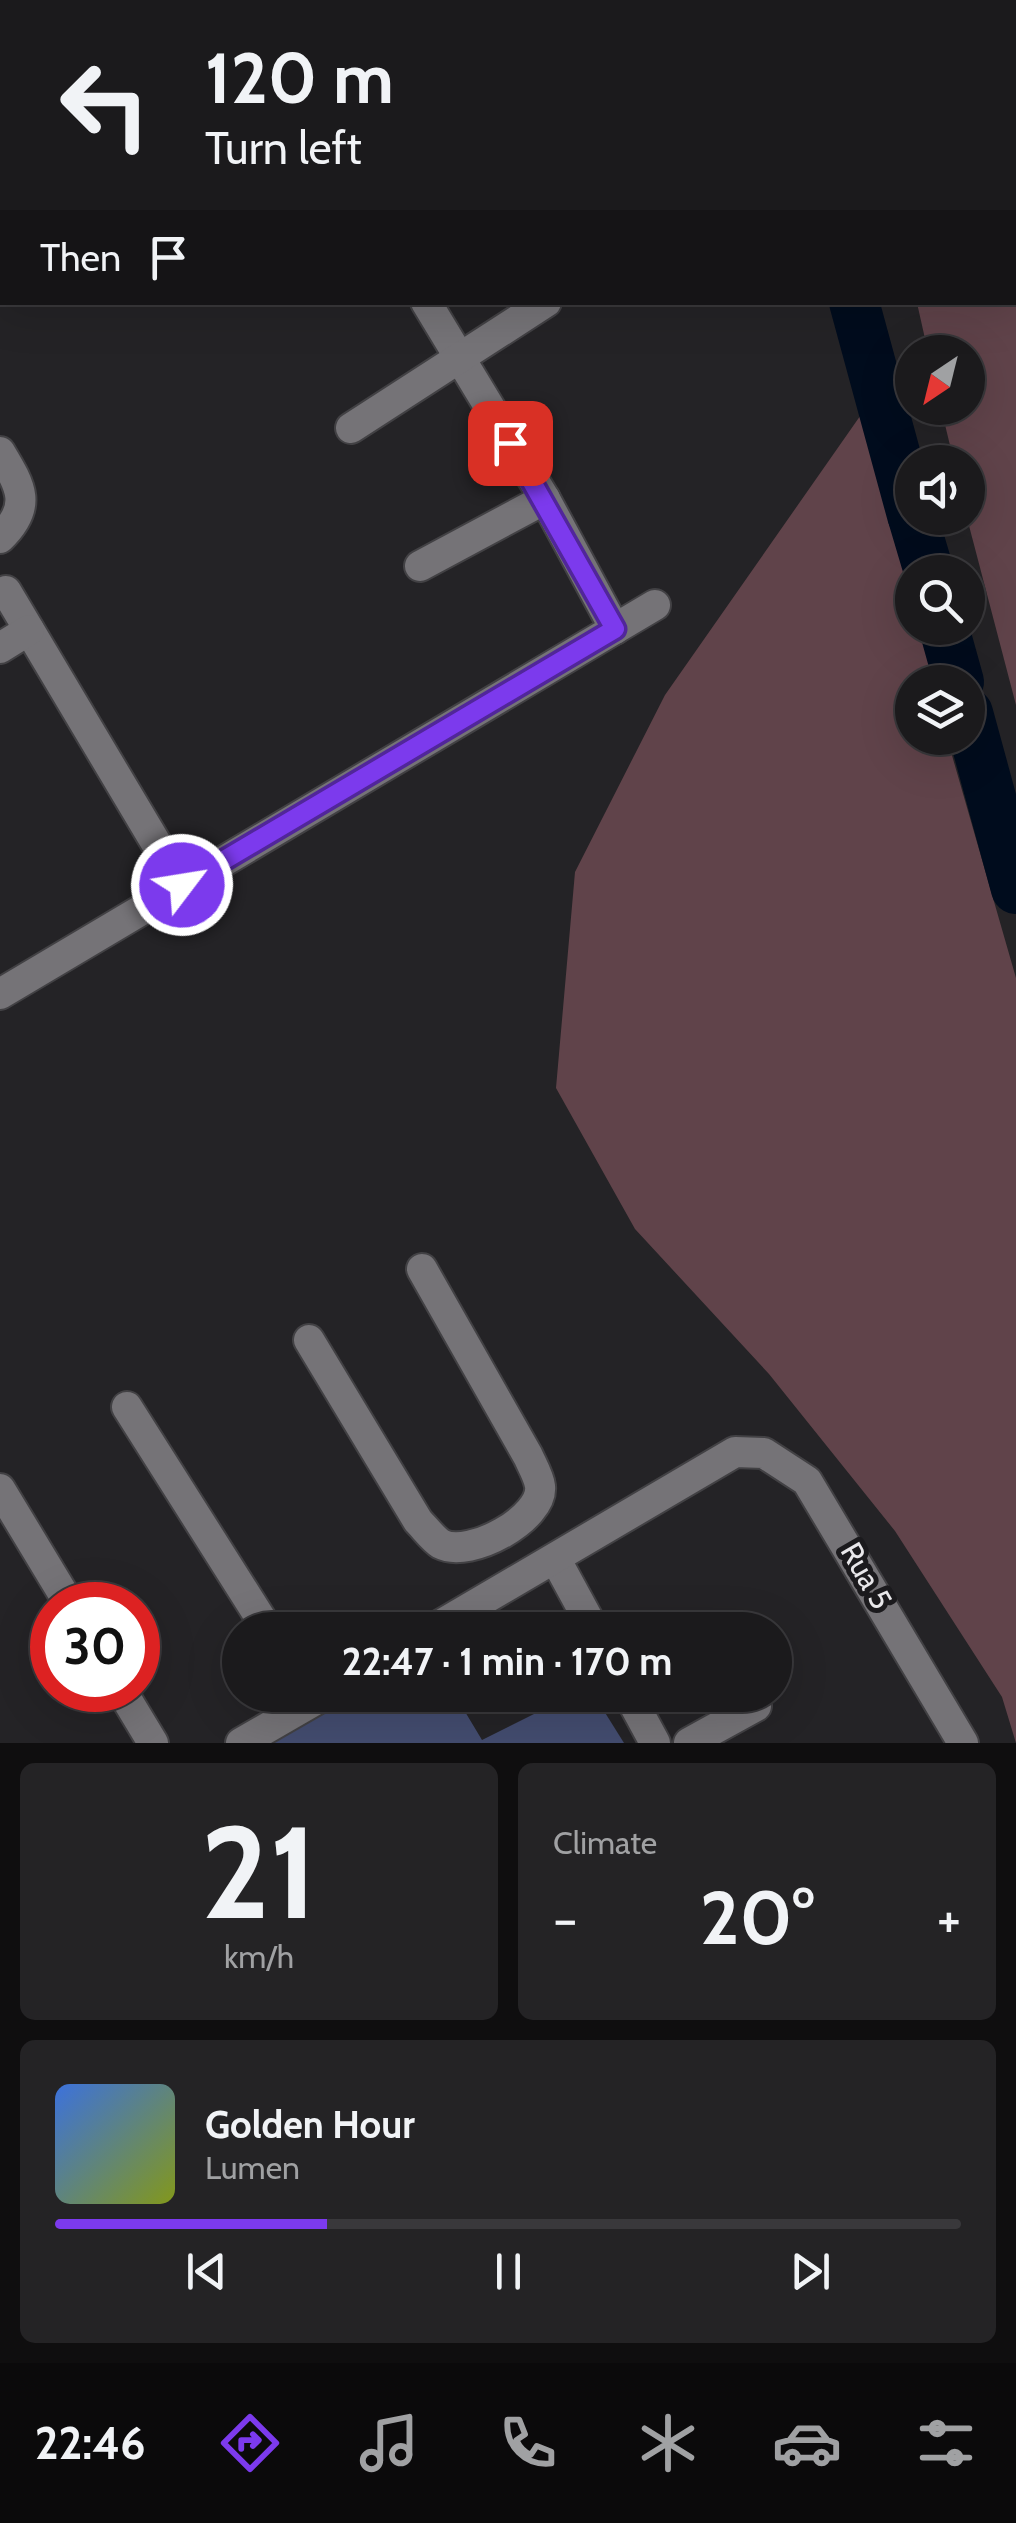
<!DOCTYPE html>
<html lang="en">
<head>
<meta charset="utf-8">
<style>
	:root { --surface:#1b1a1c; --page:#242325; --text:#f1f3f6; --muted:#a0a1a3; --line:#39383b; --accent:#7c3aed }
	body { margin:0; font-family:Cabin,sans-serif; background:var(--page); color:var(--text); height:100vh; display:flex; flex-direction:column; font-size:38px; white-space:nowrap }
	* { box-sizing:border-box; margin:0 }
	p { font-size:32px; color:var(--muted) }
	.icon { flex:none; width:55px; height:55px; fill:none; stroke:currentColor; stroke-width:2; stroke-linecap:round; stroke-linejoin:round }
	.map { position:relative; height:1743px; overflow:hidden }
	.drawer { display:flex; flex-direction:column; gap:20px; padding:20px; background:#0f0e0f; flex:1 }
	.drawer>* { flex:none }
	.banner { position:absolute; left:0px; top:0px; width:1018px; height:305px; box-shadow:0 10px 40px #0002,0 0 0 2px var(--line); background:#1b1a1c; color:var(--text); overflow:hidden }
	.needle { width:65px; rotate:215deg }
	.controls { position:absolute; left:895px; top:335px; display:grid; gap:20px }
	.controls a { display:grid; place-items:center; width:90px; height:90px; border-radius:50%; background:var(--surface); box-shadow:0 10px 40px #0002,0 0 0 2px var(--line); font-size:50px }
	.speed { position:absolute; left:30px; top:1582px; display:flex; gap:20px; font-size:50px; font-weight:700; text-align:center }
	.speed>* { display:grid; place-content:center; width:130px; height:130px; border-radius:50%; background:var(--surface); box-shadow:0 10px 40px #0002,0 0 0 2px var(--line); line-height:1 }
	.speed .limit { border:15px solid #d22; background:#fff; color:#111 }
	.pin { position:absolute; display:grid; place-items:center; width:85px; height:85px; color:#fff; margin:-42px; border-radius:20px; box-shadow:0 5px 15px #0006 }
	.me { position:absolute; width:110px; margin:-55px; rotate:59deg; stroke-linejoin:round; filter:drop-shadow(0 0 8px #0008) }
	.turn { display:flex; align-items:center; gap:35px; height:210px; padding:0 40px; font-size:45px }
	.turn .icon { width:130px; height:130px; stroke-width:2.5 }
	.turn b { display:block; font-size:70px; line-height:85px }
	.then { display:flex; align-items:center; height:95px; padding:0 40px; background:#0003; gap:20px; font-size:38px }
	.big { font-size:75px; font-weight:700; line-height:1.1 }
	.drawer .widget { flex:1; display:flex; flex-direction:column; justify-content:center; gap:15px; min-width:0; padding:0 35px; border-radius:15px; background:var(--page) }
	.drawer .dial { align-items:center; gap:0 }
	.dial b { font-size:130px; line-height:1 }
	.song { display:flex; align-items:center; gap:30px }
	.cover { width:120px; height:120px; border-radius:15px; background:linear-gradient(135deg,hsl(220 70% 55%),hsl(70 70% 35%)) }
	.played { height:10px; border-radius:5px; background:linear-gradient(90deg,var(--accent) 30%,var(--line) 30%) }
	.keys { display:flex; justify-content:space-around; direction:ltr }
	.heat { display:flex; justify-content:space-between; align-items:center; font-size:55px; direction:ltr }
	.drawer .tiles { flex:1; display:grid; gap:20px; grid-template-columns:1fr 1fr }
	.widget:last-child { grid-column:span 2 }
	.trip { position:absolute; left:222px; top:1612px; width:570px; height:100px; border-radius:50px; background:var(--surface); box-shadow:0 10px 40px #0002,0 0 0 2px var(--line); font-weight:700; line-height:100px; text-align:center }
	.menu { display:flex; height:160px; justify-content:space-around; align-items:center; background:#0b0a0b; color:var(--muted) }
	.menu .icon { width:70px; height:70px }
	.menu .on { color:var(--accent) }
	.menu b { font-size:45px; color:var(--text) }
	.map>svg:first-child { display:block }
	.green { fill:#60434a }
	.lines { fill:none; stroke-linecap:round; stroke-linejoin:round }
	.river { stroke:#000c1d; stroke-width:50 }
	.building { fill:#434c6f }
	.minor-casing { stroke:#424144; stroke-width:34 }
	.minor { stroke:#757377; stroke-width:30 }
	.route-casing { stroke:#51269a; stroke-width:25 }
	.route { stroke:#7c3aed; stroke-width:18 }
	.labels { text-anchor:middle; stroke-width:10; stroke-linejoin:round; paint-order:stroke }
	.street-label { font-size:30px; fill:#e8e7ea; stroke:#1b1a1d }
</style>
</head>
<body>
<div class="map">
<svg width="1016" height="1743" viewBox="0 0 1016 1743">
	<rect width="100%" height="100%" fill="#242326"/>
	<g class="green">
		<path d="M 849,0 L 1016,0 L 1016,705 L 967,518 L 968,462 L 954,462 L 941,408 L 968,408 L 968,352 L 928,352 L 917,303 L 1015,302 L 1015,2 Z"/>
		<path d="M 865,409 L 912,599 L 912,628 L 920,628 L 934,682 L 912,682 L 912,738 L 947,738 L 1016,978 L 1016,1743 L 1002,1697 L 895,1531 L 769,1374 L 635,1229 L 556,1088 L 575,872 L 665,695 Z"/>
	</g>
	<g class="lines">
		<g class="river">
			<path d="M 771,0 L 772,2"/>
			<path d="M 854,302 L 912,515"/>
			<path d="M 913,518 L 929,572"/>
			<path d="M 944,628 L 959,682"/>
			<path d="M 968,713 L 1016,889"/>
		</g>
	</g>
	<path class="building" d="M 342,1695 L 455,1695 L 482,1740 L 572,1695 L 594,1695 L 624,1743 L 260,1743 Z"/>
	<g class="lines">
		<defs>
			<g id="minor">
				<path d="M 247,0 L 249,2"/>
				<path d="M 173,2 L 177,0"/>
				<path d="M 465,2 L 469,0"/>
				<path d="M 0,108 L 2,107"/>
				<path d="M 426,302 L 545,499 L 615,629"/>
				<path d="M 351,428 L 546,302"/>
				<path d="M 0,452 C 21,487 33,506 0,538"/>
				<path d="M 420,566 L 545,499"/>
				<path d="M 6,591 L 181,885"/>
				<path d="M 0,648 L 29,630"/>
				<path d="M 0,994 L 655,605"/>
				<path d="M 309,1340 L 418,1521 C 425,1528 433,1539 441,1544 C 470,1559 544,1518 540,1486 C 539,1477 532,1465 528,1456 L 422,1269"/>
				<path d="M 127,1407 L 268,1630"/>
				<path d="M 0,1489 L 70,1605"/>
				<path d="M 556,1560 L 594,1630"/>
				<path d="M 432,1630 L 735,1452 L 764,1453 L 807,1481 L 963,1743"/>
				<path d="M 121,1690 L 153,1743"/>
				<path d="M 629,1695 L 655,1743"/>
				<path d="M 241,1743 L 324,1695"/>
				<path d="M 689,1743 L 756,1706"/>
			</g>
		</defs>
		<use href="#minor" class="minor-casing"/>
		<use href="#minor" class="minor"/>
	</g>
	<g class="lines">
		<defs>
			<path id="route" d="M 182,885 L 615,629 L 510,443"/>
		</defs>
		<use href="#route" class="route-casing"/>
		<use href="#route" class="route"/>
	</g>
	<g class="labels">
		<g class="street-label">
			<text transform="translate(866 1576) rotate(60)" y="10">Rua 5</text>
		</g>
	</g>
</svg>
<div class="controls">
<a><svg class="needle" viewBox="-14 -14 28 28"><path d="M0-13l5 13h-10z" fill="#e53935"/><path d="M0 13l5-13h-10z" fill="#a0a1a3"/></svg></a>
<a><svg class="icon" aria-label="sound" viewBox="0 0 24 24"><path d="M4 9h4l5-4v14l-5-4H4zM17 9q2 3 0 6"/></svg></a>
<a><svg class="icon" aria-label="search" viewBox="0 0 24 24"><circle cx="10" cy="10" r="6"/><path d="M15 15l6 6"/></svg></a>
<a><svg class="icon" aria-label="layers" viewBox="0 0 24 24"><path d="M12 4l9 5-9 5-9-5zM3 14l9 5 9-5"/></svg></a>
</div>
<div class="speed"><div class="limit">30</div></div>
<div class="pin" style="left:510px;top:443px;background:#d93025"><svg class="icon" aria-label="arrive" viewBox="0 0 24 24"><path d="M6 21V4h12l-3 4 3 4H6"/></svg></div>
<svg class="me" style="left:182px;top:885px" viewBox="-20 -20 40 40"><circle r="17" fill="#7c3aed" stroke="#fff" stroke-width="3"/><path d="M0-11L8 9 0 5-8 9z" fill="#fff"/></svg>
<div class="trip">22:47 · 1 min · 170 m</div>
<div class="banner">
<div class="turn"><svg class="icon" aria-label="left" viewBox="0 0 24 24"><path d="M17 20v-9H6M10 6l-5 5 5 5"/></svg><div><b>120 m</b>Turn left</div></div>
<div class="then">Then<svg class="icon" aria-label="arrive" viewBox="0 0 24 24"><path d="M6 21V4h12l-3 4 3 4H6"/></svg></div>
</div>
</div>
<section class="drawer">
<div class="tiles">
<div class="widget dial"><b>21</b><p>km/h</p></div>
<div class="widget"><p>Climate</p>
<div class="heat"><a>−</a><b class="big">20°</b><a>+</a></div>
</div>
<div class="widget">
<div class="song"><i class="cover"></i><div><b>Golden Hour</b><p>Lumen</p></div></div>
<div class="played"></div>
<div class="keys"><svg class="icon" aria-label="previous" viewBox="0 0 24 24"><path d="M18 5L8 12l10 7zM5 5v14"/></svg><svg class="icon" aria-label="pause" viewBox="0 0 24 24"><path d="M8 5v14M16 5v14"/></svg><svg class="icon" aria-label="next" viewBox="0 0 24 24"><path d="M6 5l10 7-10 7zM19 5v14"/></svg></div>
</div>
</div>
</section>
<nav class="menu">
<b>22:46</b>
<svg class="icon on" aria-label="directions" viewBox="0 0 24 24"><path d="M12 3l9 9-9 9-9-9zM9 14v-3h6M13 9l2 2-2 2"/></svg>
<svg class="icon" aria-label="music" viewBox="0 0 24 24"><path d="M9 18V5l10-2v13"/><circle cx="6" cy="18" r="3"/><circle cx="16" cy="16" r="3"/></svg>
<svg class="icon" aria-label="phone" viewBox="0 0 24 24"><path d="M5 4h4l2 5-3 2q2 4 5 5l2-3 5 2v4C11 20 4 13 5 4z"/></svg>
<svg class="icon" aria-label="climate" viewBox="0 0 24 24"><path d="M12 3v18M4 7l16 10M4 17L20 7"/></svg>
<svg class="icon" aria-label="car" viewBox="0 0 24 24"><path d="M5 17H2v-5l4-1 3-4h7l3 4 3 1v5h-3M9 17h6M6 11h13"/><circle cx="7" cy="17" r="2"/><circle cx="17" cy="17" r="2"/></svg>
<svg class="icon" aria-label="filters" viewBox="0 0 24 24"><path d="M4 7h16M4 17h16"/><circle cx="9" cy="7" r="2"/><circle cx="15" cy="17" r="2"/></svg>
</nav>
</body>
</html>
